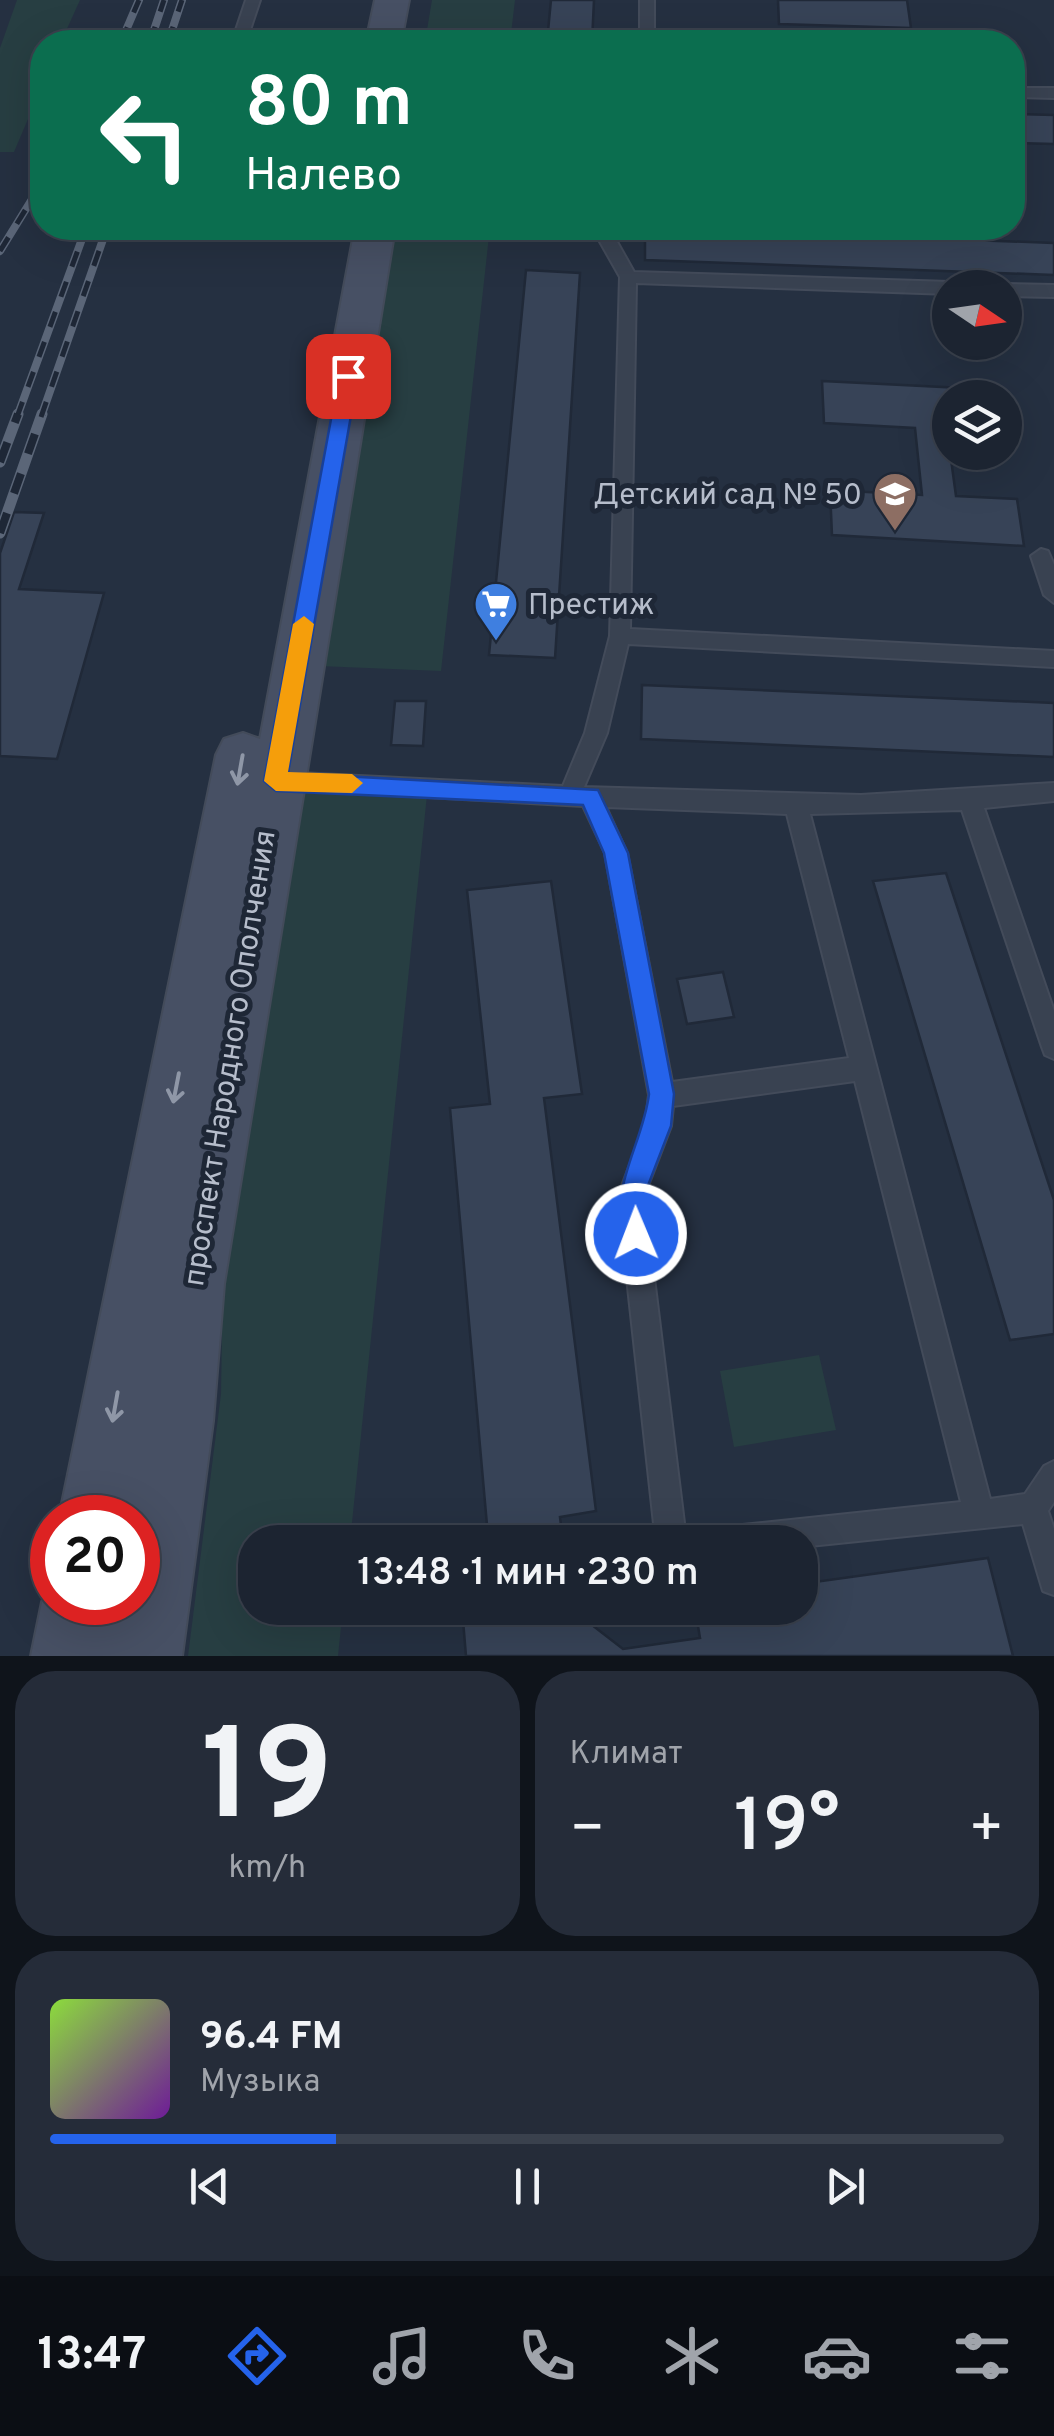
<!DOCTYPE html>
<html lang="ru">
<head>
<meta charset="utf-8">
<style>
	:root { --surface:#1c2431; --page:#252c39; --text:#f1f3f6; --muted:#a0a4ab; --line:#3a414d; --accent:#2563eb }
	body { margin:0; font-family:Overpass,sans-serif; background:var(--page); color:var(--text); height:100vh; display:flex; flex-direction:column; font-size:38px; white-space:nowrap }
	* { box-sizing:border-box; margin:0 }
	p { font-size:32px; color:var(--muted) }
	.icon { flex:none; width:55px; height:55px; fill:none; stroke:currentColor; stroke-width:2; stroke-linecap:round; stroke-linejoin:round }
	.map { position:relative; height:1656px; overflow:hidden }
	.sheet { display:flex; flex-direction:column; gap:15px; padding:15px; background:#0f141b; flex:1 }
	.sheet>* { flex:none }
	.hud { position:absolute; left:30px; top:30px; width:995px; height:210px; border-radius:40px; box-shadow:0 10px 40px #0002,0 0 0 2px var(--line); background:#0b6e4f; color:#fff; overflow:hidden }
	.needle { width:65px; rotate:103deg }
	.tools { position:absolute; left:932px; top:270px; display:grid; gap:20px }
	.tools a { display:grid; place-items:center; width:90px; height:90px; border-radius:50%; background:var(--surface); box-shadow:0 10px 40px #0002,0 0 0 2px var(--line); font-size:50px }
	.speed { position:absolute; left:30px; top:1495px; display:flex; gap:20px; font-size:50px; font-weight:700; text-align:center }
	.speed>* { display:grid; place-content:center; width:130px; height:130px; border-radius:50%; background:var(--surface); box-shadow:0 10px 40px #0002,0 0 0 2px var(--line); line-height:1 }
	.speed .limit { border:15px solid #d22; background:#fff; color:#111 }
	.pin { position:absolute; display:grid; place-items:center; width:85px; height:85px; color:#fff; margin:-42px; border-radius:20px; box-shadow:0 5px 15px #0006 }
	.me { position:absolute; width:110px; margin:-55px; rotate:359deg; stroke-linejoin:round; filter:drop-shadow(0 0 8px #0008) }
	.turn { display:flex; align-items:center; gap:35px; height:210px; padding:0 50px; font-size:45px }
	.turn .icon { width:130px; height:130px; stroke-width:2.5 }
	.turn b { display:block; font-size:70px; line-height:85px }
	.big { font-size:75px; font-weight:600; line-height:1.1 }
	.sheet .card { flex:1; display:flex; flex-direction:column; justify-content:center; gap:15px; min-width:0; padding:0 35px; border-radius:40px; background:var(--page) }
	.sheet .dial { align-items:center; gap:0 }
	.dial b { font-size:130px; line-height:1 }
	.song { display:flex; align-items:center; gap:30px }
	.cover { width:120px; height:120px; border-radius:15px; background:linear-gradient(135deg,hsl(90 70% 55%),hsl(280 70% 35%)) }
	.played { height:10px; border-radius:5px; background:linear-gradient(90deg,var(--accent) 30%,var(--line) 30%) }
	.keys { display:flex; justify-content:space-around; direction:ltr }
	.heat { display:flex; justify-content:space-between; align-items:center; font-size:55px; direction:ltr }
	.sheet .tiles { flex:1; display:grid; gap:15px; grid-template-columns:1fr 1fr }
	.card:last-child { grid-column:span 2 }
	.trip { position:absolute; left:238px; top:1525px; width:580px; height:100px; border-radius:40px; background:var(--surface); box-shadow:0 10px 40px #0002,0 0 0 2px var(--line); font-weight:600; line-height:100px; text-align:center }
	.dock { display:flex; height:160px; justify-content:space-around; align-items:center; background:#0b0e14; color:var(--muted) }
	.dock .icon { width:70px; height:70px }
	.dock .on { color:var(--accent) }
	.dock b { font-size:45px; color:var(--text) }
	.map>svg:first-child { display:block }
	.green { fill:#273e42 }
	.building { fill:#374357; stroke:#202938; stroke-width:2.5 }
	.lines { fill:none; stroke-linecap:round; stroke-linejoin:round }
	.service-casing { stroke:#434b5a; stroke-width:4 }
	.secondary-casing { stroke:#434b5a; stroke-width:4 }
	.service { fill:#394251; fill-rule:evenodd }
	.secondary { fill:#475064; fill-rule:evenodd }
	.rail-far1-casing { stroke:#5b6678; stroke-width:8 }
	.rail-casing { stroke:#5b6678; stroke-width:11 }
	.rail-far1 { stroke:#1e2736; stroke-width:5; stroke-dasharray:16; stroke-linecap:butt }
	.rail { stroke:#1e2736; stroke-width:8; stroke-dasharray:21; stroke-linecap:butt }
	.oneway { stroke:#8f97a7 }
	.route { fill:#2563eb; stroke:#184099; stroke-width:2.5 }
	.slow { fill:#f59e0b }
	.labels { text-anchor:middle; stroke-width:10; stroke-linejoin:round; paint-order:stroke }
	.poi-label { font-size:30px; fill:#b6bdcb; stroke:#1e2736; text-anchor:end }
	.street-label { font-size:30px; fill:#b6bdcb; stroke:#1e2736 }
</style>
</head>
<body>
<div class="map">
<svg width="1054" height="1656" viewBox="0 0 1054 1656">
	<rect width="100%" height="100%" fill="#253041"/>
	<g class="green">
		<path d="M 17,0 L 80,0 L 61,42 L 42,42 L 42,86 L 14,152 L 0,152 L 0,48 Z"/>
		<path d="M 432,0 L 515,0 L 510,42 L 425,42 Z"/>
		<path d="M 393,233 L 489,236 L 441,671 L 319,666 Z"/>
		<path d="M 301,791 L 427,795 L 350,1542 L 255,1542 L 255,1608 L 343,1608 L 338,1656 L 188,1656 L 221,1394 L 223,1264 Z"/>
		<path d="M 819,1355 L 836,1430 L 734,1447 L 720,1371 Z"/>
	</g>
	<g class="building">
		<path d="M 551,0 L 594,0 L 592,42 L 547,42 Z"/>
		<path d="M 778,0 L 907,0 L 911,28 L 779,24 Z"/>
		<path d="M 1012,114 L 1054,115 L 1054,144 L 1012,143 Z"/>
		<path d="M 645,228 L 1054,243 L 1054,275 L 645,260 Z"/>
		<path d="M 526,270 L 580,273 L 555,658 L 489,655 Z"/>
		<path d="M 822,381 L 1002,390 L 1003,398 L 950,398 L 950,452 L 956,496 L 1017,499 L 1024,546 L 832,535 L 830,490 L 922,495 L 915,428 L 824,423 Z"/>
		<path d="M 14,512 L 44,513 L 19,589 L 104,593 L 57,759 L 0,756 L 0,553 Z"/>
		<path d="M 642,685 L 1054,703 L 1054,757 L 641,739 Z"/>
		<path d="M 395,701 L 426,701 L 423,746 L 391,745 Z"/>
		<path d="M 946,873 L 1054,1200 L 1054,1334 L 1010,1340 L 873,881 Z"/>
		<path d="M 551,881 L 582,1094 L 544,1098 L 596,1511 L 560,1517 L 563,1542 L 468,1542 L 467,1528 L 487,1525 L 450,1108 L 490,1104 L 467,890 Z"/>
		<path d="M 723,972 L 734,1017 L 687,1024 L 677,979 Z"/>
		<path d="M 988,1558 L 1013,1656 L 466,1656 L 462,1608 L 570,1608 L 623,1649 L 700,1638 L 695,1608 L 800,1608 L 800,1584 Z"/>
	</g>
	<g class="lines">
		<defs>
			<g id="service">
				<path d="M 246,0 L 260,0 L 246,42 L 232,42 Z"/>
				<rect x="640" y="0" width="14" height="42"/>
				<path d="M 1012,88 L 1054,88 L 1054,98 L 1012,97 Z"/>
				<path d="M 368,228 L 605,230 L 611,231 L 634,272 L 950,282 L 958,288 L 950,288 L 950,294 L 636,283 L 630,629 L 1054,651 L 1054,667 L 628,644 L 607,733 L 584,787 L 861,795 L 1054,783 L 1054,801 L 984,808 L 1054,1011 L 1054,1059 L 1045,1055 L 1042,1047 L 962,810 L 810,814 L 990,1499 L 1025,1494 L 1044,1466 L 1054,1461 L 1054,1502 L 1048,1511 L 1054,1529 L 1054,1595 L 1043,1591 L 1023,1524 L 800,1547 L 800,1542 L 656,1542 L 618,1196 L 645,1126 L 649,1095 L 605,853 L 583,806 L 271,788 L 268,781 L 271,774 L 279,772 L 563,786 L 585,733 L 610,636 L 620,277 L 599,240 L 375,234 L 369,233 ZM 606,807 L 787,814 L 849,1058 L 672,1082 L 627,853 ZM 855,1081 L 961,1502 L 685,1531 L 644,1196 L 671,1126 L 673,1106 Z"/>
				<path d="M 1005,284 L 1054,285 L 1054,297 L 1005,296 L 1005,288 L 998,288 Z"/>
				<path d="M 1041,549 L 1048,551 L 1054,565 L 1054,603 L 1044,595 L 1031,556 Z"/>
			</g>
			<g id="secondary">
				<path d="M 375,0 L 409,0 L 401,42 L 366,42 Z"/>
				<path d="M 355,228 L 395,228 L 224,1284 L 213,1421 L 182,1656 L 31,1656 L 42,1602 L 52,1576 L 52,1602 L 138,1602 L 138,1518 L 59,1518 L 216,755 L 224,739 L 243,733 L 260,739 Z"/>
			</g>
		</defs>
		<use href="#service" class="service-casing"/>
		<use href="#secondary" class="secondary-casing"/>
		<use href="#service" class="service"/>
		<use href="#secondary" class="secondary"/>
		<defs>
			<g id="rail-far1">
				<path d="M 121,42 L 139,0"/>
				<path d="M 150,42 L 164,0"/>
				<path d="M 168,42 L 182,0"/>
				<path d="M 0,251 L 42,183"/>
				<path d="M 17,417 L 86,228"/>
				<path d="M 41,417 L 107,228"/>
			</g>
			<g id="rail">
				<path d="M 0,462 L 18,414"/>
				<path d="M 0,533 L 42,414"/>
			</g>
		</defs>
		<use href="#rail-far1" class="rail-far1-casing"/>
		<use href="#rail" class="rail-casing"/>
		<use href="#rail-far1" class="rail-far1"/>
		<use href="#rail" class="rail"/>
	</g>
	<defs><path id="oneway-shaft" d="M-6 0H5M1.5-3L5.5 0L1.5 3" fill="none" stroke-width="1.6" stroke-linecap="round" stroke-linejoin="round" transform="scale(2.5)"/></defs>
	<g class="oneway">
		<use href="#oneway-shaft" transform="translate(240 770) rotate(100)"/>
		<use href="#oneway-shaft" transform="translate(176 1088) rotate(101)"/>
		<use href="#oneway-shaft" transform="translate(115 1407) rotate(100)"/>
	</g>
	<path class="route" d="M 348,370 L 358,376 L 288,773 L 598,790 L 628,853 L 674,1094 L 671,1126 L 644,1196 L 649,1234 L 645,1244 L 636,1248 L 626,1244 C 605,1193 643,1145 649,1094 L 604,853 L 583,805 L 276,791 L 264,781 L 339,376 Z"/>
	<path class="slow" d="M 304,616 L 314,624 L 288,772 L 352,774 L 363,783 L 352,793 L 276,791 L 264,781 L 293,624 Z"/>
	<defs>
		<symbol id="school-pin" viewBox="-11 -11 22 30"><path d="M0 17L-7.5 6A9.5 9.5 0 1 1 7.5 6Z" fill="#8d6e63" stroke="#1e2736"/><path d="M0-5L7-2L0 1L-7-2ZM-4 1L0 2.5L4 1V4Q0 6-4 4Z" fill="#fff"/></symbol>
		<symbol id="supermarket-pin" viewBox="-11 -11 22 30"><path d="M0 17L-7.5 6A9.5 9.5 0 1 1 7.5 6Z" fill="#3f7fe0" stroke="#1e2736"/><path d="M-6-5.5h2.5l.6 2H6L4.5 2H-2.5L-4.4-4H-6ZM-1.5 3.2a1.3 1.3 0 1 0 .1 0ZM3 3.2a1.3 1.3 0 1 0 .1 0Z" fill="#fff"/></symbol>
	</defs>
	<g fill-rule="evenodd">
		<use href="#school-pin" x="870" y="469" width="50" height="68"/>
		<use href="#supermarket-pin" x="471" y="579" width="50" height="68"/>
	</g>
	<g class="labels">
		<g class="poi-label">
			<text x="862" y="504">Детский сад № 50</text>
			<text x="528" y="614" text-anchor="start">Престиж</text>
		</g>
		<g class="street-label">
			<text transform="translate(229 1058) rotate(-81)" y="10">проспект Народного Ополчения</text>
		</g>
	</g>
</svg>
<div class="tools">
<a><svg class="needle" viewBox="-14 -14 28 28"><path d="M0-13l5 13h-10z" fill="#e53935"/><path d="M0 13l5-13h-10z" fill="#a0a4ab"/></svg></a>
<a><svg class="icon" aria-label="layers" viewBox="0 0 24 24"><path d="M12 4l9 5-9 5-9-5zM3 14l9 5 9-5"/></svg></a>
</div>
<div class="speed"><div class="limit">20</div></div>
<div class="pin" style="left:348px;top:376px;background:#d93025"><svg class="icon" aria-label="arrive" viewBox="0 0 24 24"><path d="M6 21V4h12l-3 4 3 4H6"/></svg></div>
<svg class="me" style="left:636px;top:1234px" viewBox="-20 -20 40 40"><circle r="17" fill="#2563eb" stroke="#fff" stroke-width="3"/><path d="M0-11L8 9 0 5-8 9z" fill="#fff"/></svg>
<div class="trip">13:48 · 1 мин · 230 m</div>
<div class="hud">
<div class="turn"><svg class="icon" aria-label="left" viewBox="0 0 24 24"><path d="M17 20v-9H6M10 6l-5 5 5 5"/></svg><div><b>80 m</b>Налево</div></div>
</div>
</div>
<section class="sheet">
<div class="tiles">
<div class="card dial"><b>19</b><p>km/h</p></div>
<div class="card"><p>Климат</p>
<div class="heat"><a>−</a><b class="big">19°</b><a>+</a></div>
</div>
<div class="card">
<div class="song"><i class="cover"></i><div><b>96.4 FM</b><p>Музыка</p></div></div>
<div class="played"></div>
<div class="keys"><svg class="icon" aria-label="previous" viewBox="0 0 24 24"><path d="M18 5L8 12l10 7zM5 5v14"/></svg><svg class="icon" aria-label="pause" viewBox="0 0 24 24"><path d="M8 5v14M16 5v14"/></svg><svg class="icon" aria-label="next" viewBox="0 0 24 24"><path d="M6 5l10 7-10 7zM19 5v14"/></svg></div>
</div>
</div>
</section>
<nav class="dock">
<b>13:47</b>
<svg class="icon on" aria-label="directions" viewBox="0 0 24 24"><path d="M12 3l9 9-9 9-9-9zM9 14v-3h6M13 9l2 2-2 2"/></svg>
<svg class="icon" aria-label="music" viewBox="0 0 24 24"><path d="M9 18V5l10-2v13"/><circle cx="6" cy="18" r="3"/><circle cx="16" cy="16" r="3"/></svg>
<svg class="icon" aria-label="phone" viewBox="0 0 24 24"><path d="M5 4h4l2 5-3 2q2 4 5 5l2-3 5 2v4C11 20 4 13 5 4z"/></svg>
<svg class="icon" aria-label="climate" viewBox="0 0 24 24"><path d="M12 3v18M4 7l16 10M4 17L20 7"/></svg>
<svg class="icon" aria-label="car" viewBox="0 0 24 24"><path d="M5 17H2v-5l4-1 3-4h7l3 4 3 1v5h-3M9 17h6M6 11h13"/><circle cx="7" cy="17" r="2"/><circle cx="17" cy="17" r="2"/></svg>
<svg class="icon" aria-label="filters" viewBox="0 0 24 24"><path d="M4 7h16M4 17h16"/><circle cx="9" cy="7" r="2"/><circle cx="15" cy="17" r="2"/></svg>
</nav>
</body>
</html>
